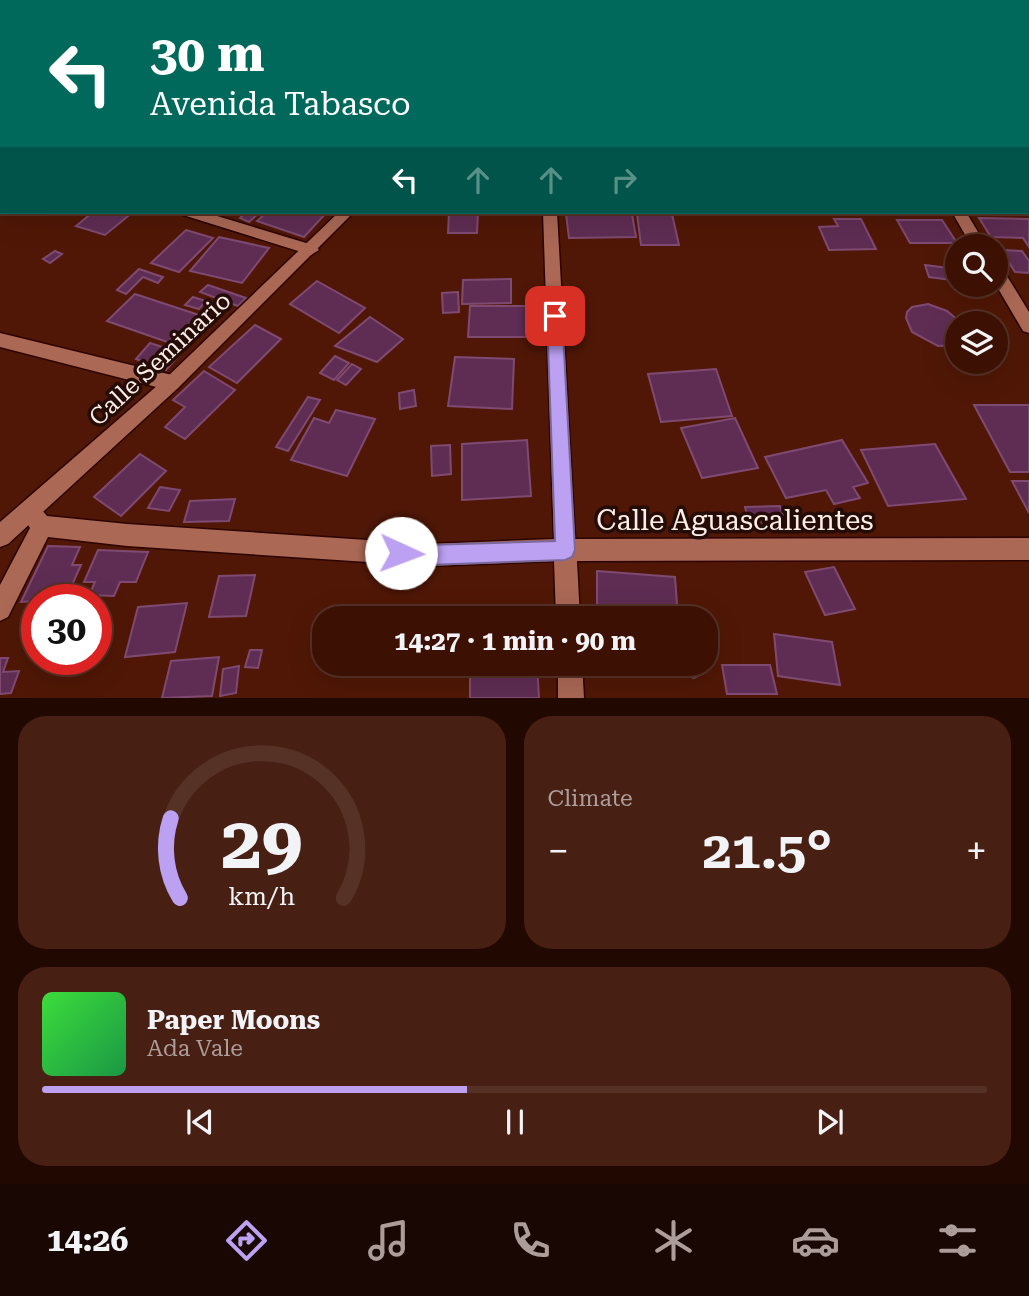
<!DOCTYPE html>
<html lang="en">
<head>
<meta charset="utf-8">
<style>
	:root { --surface:#3c1104; --page:#471f13; --text:#f1f3f6; --muted:#ac9d9a; --line:#553126; --accent:#bca0f2 }
	body { margin:0; font-family:"Roboto Serif",serif; background:var(--page); color:var(--text); height:100vh; display:flex; flex-direction:column; font-size:26px; white-space:nowrap }
	* { box-sizing:border-box; margin:0 }
	p { font-size:23px; color:var(--muted) }
	.icon { flex:none; width:38px; height:38px; fill:none; stroke:currentColor; stroke-width:2; stroke-linecap:round; stroke-linejoin:round }
	.map { position:relative; height:698px; overflow:hidden }
	.sheet { display:flex; flex-direction:column; gap:18px; padding:18px; background:#210902; flex:1 }
	.sheet>* { flex:none }
	.hud { position:absolute; left:0px; top:0px; width:1029px; height:214px; box-shadow:0 7px 28px #0002,0 0 0 2px var(--line); background:#00695c; color:#fff; overflow:hidden }
	.tools { position:absolute; left:945px; top:234px; display:grid; gap:14px }
	.tools a { display:grid; place-items:center; width:63px; height:63px; border-radius:50%; background:var(--surface); box-shadow:0 7px 28px #0002,0 0 0 2px var(--line); font-size:35px }
	.speed { position:absolute; left:21px; top:584px; display:flex; gap:14px; font-size:35px; font-weight:700; text-align:center }
	.speed>* { display:grid; place-content:center; width:91px; height:91px; border-radius:50%; background:var(--surface); box-shadow:0 7px 28px #0002,0 0 0 2px var(--line); line-height:1 }
	.speed .limit { border:10px solid #d22; background:#fff; color:#111 }
	.pin { position:absolute; display:grid; place-items:center; width:60px; height:60px; color:#fff; margin:-30px; border-radius:14px; box-shadow:0 4px 10px #0006 }
	.me { position:absolute; width:77px; margin:-38px; rotate:92deg; stroke-linejoin:round; filter:drop-shadow(0 0 5px #0008) }
	.turn { display:flex; align-items:center; gap:24px; height:147px; padding:0 35px; font-size:32px }
	.turn .icon { width:91px; height:91px; stroke-width:2.5 }
	.turn b { display:block; font-size:49px; line-height:60px }
	.lanes { display:flex; align-items:center; height:66px; padding:0 35px; background:#0003; justify-content:center; gap:35px; direction:ltr }
	.lanes .off { opacity:.35 }
	.big { font-size:52px; font-weight:700; line-height:1.1 }
	.sheet .tile { flex:1; display:flex; flex-direction:column; justify-content:center; gap:10px; min-width:0; padding:0 24px; border-radius:28px; background:var(--page) }
	.sheet .dial { align-items:center; gap:0 }
	.dial svg { height:182px; overflow:visible; fill:none; stroke:var(--line); stroke-width:7; stroke-linecap:round; text-anchor:middle }
	.dial text { fill:var(--text); stroke:none }
	.song { display:flex; align-items:center; gap:21px }
	.cover { width:84px; height:84px; border-radius:10px; background:linear-gradient(135deg,hsl(120 70% 55%),hsl(140 70% 35%)) }
	.played { height:7px; border-radius:4px; background:linear-gradient(90deg,var(--accent) 45%,var(--line) 45%) }
	.keys { display:flex; justify-content:space-around; direction:ltr }
	.heat { display:flex; justify-content:space-between; align-items:center; font-size:38px; direction:ltr }
	.sheet .tiles { flex:1; display:grid; gap:18px; grid-template-columns:1fr 1fr }
	.tile:last-child { grid-column:span 2 }
	.trip { position:absolute; left:312px; top:606px; width:406px; height:70px; border-radius:28px; background:var(--surface); box-shadow:0 7px 28px #0002,0 0 0 2px var(--line); font-weight:700; line-height:70px; text-align:center }
	.dock { display:flex; height:112px; justify-content:space-around; align-items:center; background:#180702; color:var(--muted) }
	.dock .icon { width:49px; height:49px }
	.dock .current { color:var(--accent) }
	.dock b { font-size:32px; color:var(--text) }
	.map>svg:first-child { display:block }
	.building { fill:#5f2d53; stroke:#7f4a72; stroke-width:2 }
	.lines { fill:none; stroke-linecap:round; stroke-linejoin:round }
	.minor-casing { stroke:#2d0400; stroke-width:3 }
	.tertiary-casing { stroke:#2d0400; stroke-width:3 }
	.minor { fill:#aa6855; fill-rule:evenodd }
	.tertiary { fill:#aa6855; fill-rule:evenodd }
	.route { fill:#bca0f2; stroke:#7a689d; stroke-width:2 }
	.labels { text-anchor:middle; stroke-width:7; stroke-linejoin:round; paint-order:stroke }
	.street-label { font-size:24px; fill:#fdeee9; stroke:#250c06 }
	.near-street-label { font-size:28px; fill:#fdeee9; stroke:#250c06 }
</style>
</head>
<body>
<div class="map">
<svg width="1029" height="698" viewBox="0 0 1029 698">
	<rect width="100%" height="100%" fill="#501706"/>
	<g class="building">
		<path d="M 93,212 L 133,212 L 105,235 L 76,226 Z"/>
		<path d="M 246,212 L 256,212 L 259,213 L 249,222 L 240,218 Z"/>
		<path d="M 267,212 L 327,212 L 304,237 L 257,221 Z"/>
		<path d="M 449,212 L 478,212 L 477,233 L 448,233 Z"/>
		<path d="M 566,214 L 632,214 L 636,237 L 569,238 Z"/>
		<path d="M 637,214 L 672,214 L 679,245 L 641,245 Z"/>
		<path d="M 979,218 L 1029,219 L 1029,247 L 1023,238 L 991,237 Z"/>
		<path d="M 834,219 L 861,219 L 876,249 L 829,250 L 819,227 L 838,226 Z"/>
		<path d="M 897,220 L 942,220 L 957,243 L 910,243 Z"/>
		<path d="M 186,230 L 213,238 L 179,272 L 151,263 Z"/>
		<path d="M 219,237 L 269,248 L 242,283 L 190,271 Z"/>
		<path d="M 1001,250 L 1022,251 L 1029,261 L 1029,273 L 1015,272 Z"/>
		<path d="M 55,251 L 62,254 L 50,263 L 43,259 Z"/>
		<path d="M 925,265 L 948,268 L 952,280 L 929,277 Z"/>
		<path d="M 139,269 L 163,277 L 158,283 L 143,277 L 126,294 L 117,290 Z"/>
		<path d="M 511,279 L 511,303 L 462,304 L 463,280 Z"/>
		<path d="M 317,281 L 365,308 L 339,333 L 290,304 Z"/>
		<path d="M 208,285 L 246,298 L 238,306 L 200,292 Z"/>
		<path d="M 458,292 L 459,312 L 443,313 L 442,293 Z"/>
		<path d="M 135,294 L 202,316 L 176,345 L 107,321 Z"/>
		<path d="M 193,297 L 206,301 L 199,309 L 185,305 Z"/>
		<path d="M 928,304 L 947,311 L 961,323 L 957,324 L 957,345 L 938,346 L 912,332 L 906,318 L 907,312 L 912,307 Z"/>
		<path d="M 470,306 L 528,306 L 529,337 L 468,337 Z"/>
		<path d="M 370,317 L 403,339 L 377,362 L 335,346 Z"/>
		<path d="M 255,325 L 281,339 L 237,383 L 209,367 Z"/>
		<path d="M 150,343 L 181,353 L 166,370 L 136,359 Z"/>
		<path d="M 335,356 L 349,363 L 334,380 L 320,373 Z"/>
		<path d="M 455,357 L 514,359 L 512,409 L 448,406 Z"/>
		<path d="M 352,364 L 361,369 L 346,385 L 337,380 Z"/>
		<path d="M 716,369 L 732,416 L 661,422 L 648,374 Z"/>
		<path d="M 204,371 L 235,390 L 185,439 L 165,427 L 185,407 L 173,400 Z"/>
		<path d="M 414,390 L 416,406 L 400,409 L 399,393 Z"/>
		<path d="M 308,397 L 320,400 L 288,451 L 276,447 Z"/>
		<path d="M 974,405 L 1029,405 L 1029,472 L 1010,472 Z"/>
		<path d="M 336,410 L 375,419 L 347,476 L 291,460 L 314,418 L 329,423 Z"/>
		<path d="M 735,418 L 758,468 L 702,478 L 681,428 Z"/>
		<path d="M 527,440 L 531,496 L 462,500 L 462,444 Z"/>
		<path d="M 842,440 L 868,483 L 853,487 L 860,498 L 834,504 L 826,490 L 786,498 L 765,457 Z"/>
		<path d="M 935,444 L 966,499 L 888,506 L 861,450 Z"/>
		<path d="M 450,445 L 451,474 L 432,476 L 431,446 Z"/>
		<path d="M 140,454 L 166,471 L 121,516 L 94,497 Z"/>
		<path d="M 1012,481 L 1029,481 L 1029,513 Z"/>
		<path d="M 160,487 L 180,490 L 169,511 L 148,508 Z"/>
		<path d="M 235,499 L 229,521 L 184,522 L 190,501 Z"/>
		<path d="M 780,506 L 785,521 L 749,523 L 745,507 Z"/>
		<path d="M 48,546 L 80,547 L 72,565 L 81,565 L 68,594 L 56,593 L 53,600 L 21,602 Z"/>
		<path d="M 98,550 L 148,552 L 136,582 L 120,582 L 114,596 L 89,595 L 95,582 L 84,582 Z"/>
		<path d="M 834,567 L 855,609 L 825,615 L 805,572 Z"/>
		<path d="M 597,571 L 675,577 L 678,618 L 597,615 Z"/>
		<path d="M 255,575 L 246,616 L 209,617 L 219,576 Z"/>
		<path d="M 187,603 L 175,652 L 125,657 L 138,607 Z"/>
		<path d="M 774,634 L 832,642 L 840,685 L 778,676 Z"/>
		<path d="M 705,640 L 711,658 L 706,672 L 694,678 L 679,673 L 671,663 L 705,663 Z"/>
		<path d="M 250,650 L 262,650 L 258,668 L 245,667 Z"/>
		<path d="M 219,657 L 212,696 L 162,698 L 171,661 Z"/>
		<path d="M 0,658 L 8,658 L 3,672 L 19,671 L 11,693 L 0,694 Z"/>
		<path d="M 537,663 L 539,698 L 470,698 L 470,665 Z"/>
		<path d="M 722,665 L 770,665 L 777,694 L 727,694 Z"/>
		<path d="M 239,666 L 236,693 L 220,696 L 223,669 Z"/>
	</g>
	<g class="lines">
		<defs>
			<g id="minor">
				<path d="M 448,0 L 477,0 L 478,2 L 449,2 Z"/>
				<rect x="536" y="0" width="10" height="2"/>
				<path d="M 822,0 L 833,0 L 834,2 L 823,2 Z"/>
				<rect x="1027" y="32" width="2" height="6"/>
				<rect x="0" y="149" width="2" height="9"/>
				<path d="M 1027,204 L 1029,214 L 1022,212 L 1027,212 Z"/>
				<path d="M 181,212 L 204,212 L 316,246 L 319,250 L 311,255 L 183,215 Z"/>
				<path d="M 543,212 L 557,212 L 575,539 L 1029,538 L 1029,560 L 577,561 L 580,618 L 556,618 L 554,561 L 428,566 L 127,546 L 48,537 L 8,617 L 0,621 L 0,585 L 30,528 L 19,511 L 23,504 L 30,501 L 37,504 L 47,516 L 127,524 L 428,544 L 554,539 Z"/>
				<path d="M 952,212 L 966,212 L 987,247 L 972,247 Z"/>
				<path d="M 996,266 L 1002,268 L 1029,312 L 1029,333 L 1023,331 L 996,285 Z"/>
				<path d="M 0,333 L 172,375 L 178,378 L 181,383 L 178,388 L 172,391 L 0,347 Z"/>
				<path d="M 558,663 L 582,663 L 584,698 L 558,698 Z"/>
			</g>
			<g id="tertiary">
				<path d="M 544,0 L 554,0 L 543,2 Z"/>
				<path d="M 339,212 L 354,212 L 178,388 L 8,544 L 0,547 L 0,522 L 166,378 Z"/>
			</g>
		</defs>
		<use href="#minor" class="minor-casing"/>
		<use href="#tertiary" class="tertiary-casing"/>
		<use href="#minor" class="minor"/>
		<use href="#tertiary" class="tertiary"/>
	</g>
	<path class="route" d="M 555,310 L 562,316 L 575,550 L 572,557 L 565,560 L 428,565 L 394,560 L 391,553 L 394,546 L 401,543 L 428,545 L 555,541 L 547,316 Z"/>
	<g class="labels">
		<g class="street-label">
			<text transform="translate(160 359) rotate(-43)" y="8">Calle Seminario</text>
		</g>
		<g class="near-street-label">
			<text x="735" y="530">Calle Aguascalientes</text>
		</g>
	</g>
</svg>
<div class="tools">
<a><svg class="icon" aria-label="search" viewBox="0 0 24 24"><circle cx="10" cy="10" r="6"/><path d="M15 15l6 6"/></svg></a>
<a><svg class="icon" aria-label="layers" viewBox="0 0 24 24"><path d="M12 4l9 5-9 5-9-5zM3 14l9 5 9-5"/></svg></a>
</div>
<div class="speed"><div class="limit">30</div></div>
<div class="pin" style="left:555px;top:316px;background:#d93025"><svg class="icon" aria-label="arrive" viewBox="0 0 24 24"><path d="M6 21V4h12l-3 4 3 4H6"/></svg></div>
<svg class="me" style="left:401px;top:553px" viewBox="-20 -20 40 40"><circle r="19" fill="#fff"/><path d="M0-13L10 11 0 6-10 11z" fill="#bca0f2"/></svg>
<div class="trip">14:27 · 1 min · 90 m</div>
<div class="hud">
<div class="turn"><svg class="icon" aria-label="left" viewBox="0 0 24 24"><path d="M17 20v-9H6M10 6l-5 5 5 5"/></svg><div><b>30 m</b>Avenida Tabasco</div></div>
<div class="lanes"><svg class="icon" aria-label="left" viewBox="0 0 24 24"><path d="M17 20v-9H6M10 6l-5 5 5 5"/></svg><svg class="icon off" aria-label="ahead" viewBox="0 0 24 24"><path d="M12 20V5M6 11l6-6 6 6"/></svg><svg class="icon off" aria-label="ahead" viewBox="0 0 24 24"><path d="M12 20V5M6 11l6-6 6 6"/></svg><svg class="icon off" aria-label="right" viewBox="0 0 24 24"><path d="M7 20v-9h11M14 6l5 5-5 5"/></svg></div>
</div>
</div>
<section class="sheet">
<div class="tiles">
<div class="tile dial"><svg viewBox="0 0 100 80">
<path d="M14 69A42 42 0 1 1 86 69"/>
<path d="M14 69A42 42 0 0 1 10 34" stroke="#bca0f2"/>
<text x="50" y="56" font-size="32" font-weight="700">29</text>
<text x="50" y="72" font-size="11">km/h</text>
</svg></div>
<div class="tile"><p>Climate</p>
<div class="heat"><a>−</a><b class="big">21.5°</b><a>+</a></div>
</div>
<div class="tile">
<div class="song"><i class="cover"></i><div><b>Paper Moons</b><p>Ada Vale</p></div></div>
<div class="played"></div>
<div class="keys"><svg class="icon" aria-label="previous" viewBox="0 0 24 24"><path d="M18 5L8 12l10 7zM5 5v14"/></svg><svg class="icon" aria-label="pause" viewBox="0 0 24 24"><path d="M8 5v14M16 5v14"/></svg><svg class="icon" aria-label="next" viewBox="0 0 24 24"><path d="M6 5l10 7-10 7zM19 5v14"/></svg></div>
</div>
</div>
</section>
<nav class="dock">
<b>14:26</b>
<svg class="icon current" aria-label="directions" viewBox="0 0 24 24"><path d="M12 3l9 9-9 9-9-9zM9 14v-3h6M13 9l2 2-2 2"/></svg>
<svg class="icon" aria-label="music" viewBox="0 0 24 24"><path d="M9 18V5l10-2v13"/><circle cx="6" cy="18" r="3"/><circle cx="16" cy="16" r="3"/></svg>
<svg class="icon" aria-label="phone" viewBox="0 0 24 24"><path d="M5 4h4l2 5-3 2q2 4 5 5l2-3 5 2v4C11 20 4 13 5 4z"/></svg>
<svg class="icon" aria-label="climate" viewBox="0 0 24 24"><path d="M12 3v18M4 7l16 10M4 17L20 7"/></svg>
<svg class="icon" aria-label="car" viewBox="0 0 24 24"><path d="M5 17H2v-5l4-1 3-4h7l3 4 3 1v5h-3M9 17h6M6 11h13"/><circle cx="7" cy="17" r="2"/><circle cx="17" cy="17" r="2"/></svg>
<svg class="icon" aria-label="filters" viewBox="0 0 24 24"><path d="M4 7h16M4 17h16"/><circle cx="9" cy="7" r="2"/><circle cx="15" cy="17" r="2"/></svg>
</nav>
</body>
</html>
